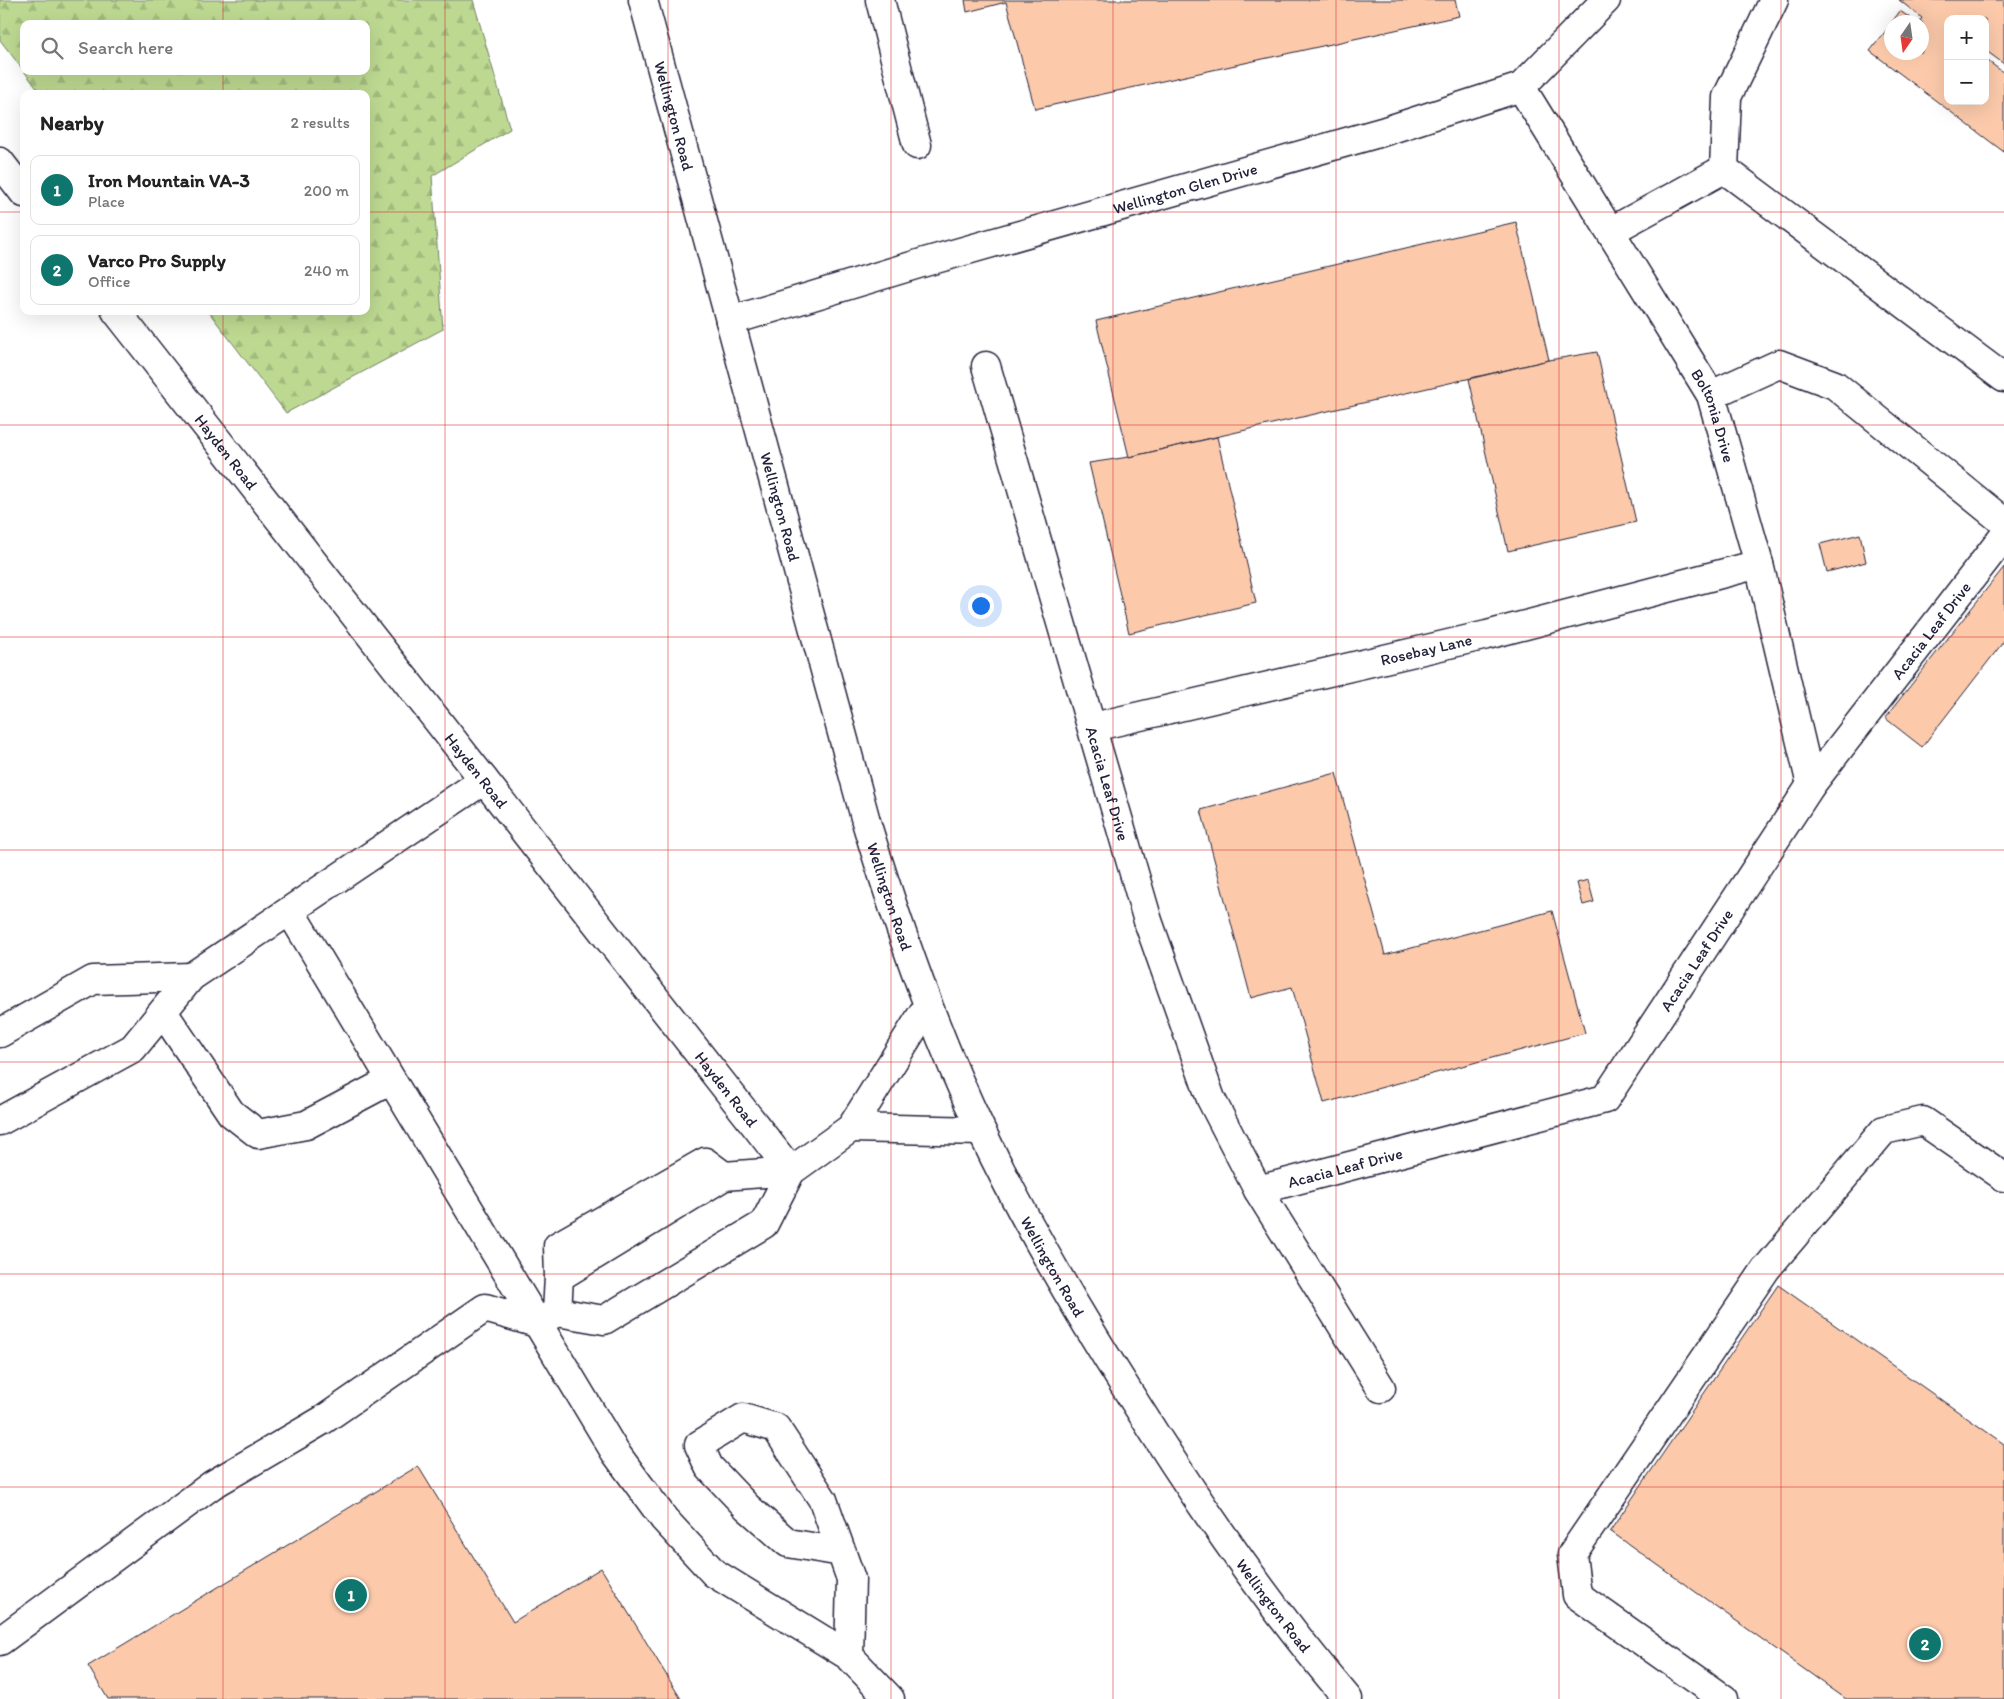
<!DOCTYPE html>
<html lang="en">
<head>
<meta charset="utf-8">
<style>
	body { margin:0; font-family:Itim,sans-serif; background:#f2f2f2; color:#222 }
	.controls { position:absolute; right:15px; top:15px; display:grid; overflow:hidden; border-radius:10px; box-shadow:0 5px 20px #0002 }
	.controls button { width:45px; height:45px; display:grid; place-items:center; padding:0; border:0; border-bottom:1px solid #e0e0e0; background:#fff; color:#222; font:25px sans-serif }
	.compass { position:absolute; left:1884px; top:15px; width:45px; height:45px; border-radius:50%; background:#fff; box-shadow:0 5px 20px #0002; rotate:193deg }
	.you { position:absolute; left:980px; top:605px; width:18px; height:18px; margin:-12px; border:4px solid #fff; border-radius:50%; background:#1a73e8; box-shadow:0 0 0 8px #1a73e833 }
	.badge { display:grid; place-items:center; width:32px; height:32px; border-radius:50%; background:#0f766e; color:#fff; font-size:16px; font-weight:700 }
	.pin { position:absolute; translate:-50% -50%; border:2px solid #fff; box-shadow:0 1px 5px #0006 }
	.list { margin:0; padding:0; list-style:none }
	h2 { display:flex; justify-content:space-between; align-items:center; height:65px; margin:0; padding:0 20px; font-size:21px }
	h2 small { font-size:16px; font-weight:400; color:#767676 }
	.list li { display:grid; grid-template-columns:32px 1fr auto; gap:15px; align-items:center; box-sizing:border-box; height:70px; margin:0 10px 10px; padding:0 10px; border:1px solid #e0e0e0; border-radius:10px }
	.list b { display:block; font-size:19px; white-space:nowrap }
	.list p { margin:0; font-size:16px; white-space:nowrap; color:#767676 }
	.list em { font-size:16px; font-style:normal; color:#767676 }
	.icon { flex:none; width:28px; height:28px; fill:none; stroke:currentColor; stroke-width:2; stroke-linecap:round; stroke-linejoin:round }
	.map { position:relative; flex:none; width:2004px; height:1699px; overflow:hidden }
	.search { position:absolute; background:#fff; box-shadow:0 5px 20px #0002; left:20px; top:20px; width:350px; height:55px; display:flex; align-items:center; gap:12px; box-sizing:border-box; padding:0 18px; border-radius:10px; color:#767676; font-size:19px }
	.panel { position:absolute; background:#fff; box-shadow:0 5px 20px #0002; left:20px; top:90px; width:350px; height:225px; border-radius:10px }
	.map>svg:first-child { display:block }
</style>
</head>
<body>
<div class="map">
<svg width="2004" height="1699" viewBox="0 0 2004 1699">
	<defs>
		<pattern id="forest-firs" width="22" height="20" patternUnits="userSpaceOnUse" patternTransform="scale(1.25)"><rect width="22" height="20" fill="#bdd991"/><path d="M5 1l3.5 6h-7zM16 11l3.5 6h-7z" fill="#a2ba7e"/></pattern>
	</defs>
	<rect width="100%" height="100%" fill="#fff"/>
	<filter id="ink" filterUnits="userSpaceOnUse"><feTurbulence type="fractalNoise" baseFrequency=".02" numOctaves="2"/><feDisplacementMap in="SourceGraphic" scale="10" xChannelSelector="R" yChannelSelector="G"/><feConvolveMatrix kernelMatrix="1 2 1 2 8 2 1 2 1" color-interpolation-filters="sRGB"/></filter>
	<g filter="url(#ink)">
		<path fill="url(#forest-firs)" stroke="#707e66" d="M0,0H473L510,129L432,176L443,329L286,413L208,311H366V94H41L24,71H366V24H24V71L0,40Z"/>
		<g fill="#fccaab" stroke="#22223b">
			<path d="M965,0H1455L1459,16L1035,109L1006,2L967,12Z"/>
			<path d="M1899,0H2004V64L1985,50V19H1948V101H1985V59L2004,73V152L1870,51L1892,23V52H1922V22H1919L1922,18Z"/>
			<path d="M1900,11L1916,22H1892Z"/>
			<path d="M1516,222L1549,360L1129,457L1096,321Z"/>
			<path d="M1597,352L1636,522L1508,551L1469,379L1549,360Z"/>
			<path d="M1217,437L1256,603L1129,633L1089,463L1129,457Z"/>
			<path d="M1860,534L1866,562L1827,572L1820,544Z"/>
			<path d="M2004,567V641L1922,747L1885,718Z"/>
			<path d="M1336,773L1385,955L1552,911L1585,1033L1324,1103L1292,987L1251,998L1201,810Z"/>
			<path d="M1588,880L1594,902L1583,905L1577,883Z"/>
			<path d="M1778,1285L2004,1444V1699H1846L1610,1531Z"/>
			<path d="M418,1466L513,1622L601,1568L681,1699H108L88,1666Z"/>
		</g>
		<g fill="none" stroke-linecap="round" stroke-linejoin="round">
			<defs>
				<g id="minor">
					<path d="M880,0L917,145"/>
					<path id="s1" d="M1521,87L1711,395L1759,564L1811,785"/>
					<path d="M0,162L24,193"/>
					<path d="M1724,169L2004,378"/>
					<path d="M1611,231L1724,169L1727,97L1774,0"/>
					<path id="s2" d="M116,311L791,1171L851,1128"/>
					<path id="s3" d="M730,321L925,262L1382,132L1521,87L1606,0"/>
					<path id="s4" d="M986,366L1148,921L1211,1099L1258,1190L1381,1388"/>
					<path d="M1711,395L1779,364L1835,385L2004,522"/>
					<path id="s5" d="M1093,727L1487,635L1759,564"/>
					<path d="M290,911L615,1452L664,1519L714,1573L849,1656L890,1699"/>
					<path d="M928,1005L851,1128L981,1131"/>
					<path d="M163,1012L231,1113L258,1134L306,1125L391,1080"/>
					<path d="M0,1033L93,980L191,977"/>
					<path d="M0,1121L133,1048L191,977L484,780"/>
					<path d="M791,1171L764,1224L604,1320L557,1312L559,1277L724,1176Z"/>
					<path id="s6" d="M1258,1190L1605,1099L1811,785L2004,536"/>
					<path d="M559,1277L558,1246L705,1162L724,1176"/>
					<path d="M842,1552L788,1543L747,1507L709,1467L699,1445L743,1418L776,1428L823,1500L851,1579L849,1656"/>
					<path d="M0,1641L212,1485L323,1420L485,1308L537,1323L557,1312"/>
					<path d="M1724,1699L1577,1595L1572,1554L1766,1269L1884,1130L1923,1121L2004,1177"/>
				</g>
				<g id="major">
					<path id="s7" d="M643,0L867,825C899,930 935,1033 982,1132C1025,1223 1077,1311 1131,1396C1197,1502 1267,1604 1348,1699"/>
				</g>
			</defs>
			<use href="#minor" stroke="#22223b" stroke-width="31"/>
			<use href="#major" stroke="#22223b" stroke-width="31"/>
			<use href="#minor" stroke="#fff" stroke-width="28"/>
			<use href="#major" stroke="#fff" stroke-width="28"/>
		</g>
	</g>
	<path fill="none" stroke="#d62828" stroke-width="1" stroke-opacity="0.55" d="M223,0V24M445,0V1699M668,0V1699M891,0V1699M1113,0V1699M1336,0V1699M1559,0V1699M1781,0V1699M223,71V94M0,212H24M366,212H2004M223,311V1699M0,425H2004M0,637H2004M0,850H2004M0,1062H2004M0,1274H2004M0,1487H2004"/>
	<g text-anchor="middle" stroke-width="4" stroke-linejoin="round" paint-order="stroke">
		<g font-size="16" fill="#22223b" stroke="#fff">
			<text dy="6" stroke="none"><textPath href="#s7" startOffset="120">Wellington Road</textPath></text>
			<text dy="6" stroke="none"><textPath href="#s3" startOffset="474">Wellington Glen Drive</textPath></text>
			<text dy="6" stroke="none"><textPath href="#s1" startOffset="382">Boltonia Drive</textPath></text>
			<text dy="6" stroke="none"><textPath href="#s2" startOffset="179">Hayden Road</textPath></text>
			<text dy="6" stroke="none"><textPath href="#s7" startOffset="525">Wellington Road</textPath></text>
			<text dy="6" stroke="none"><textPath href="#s6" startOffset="930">Acacia Leaf Drive</textPath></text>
			<text dy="6" stroke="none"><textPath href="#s5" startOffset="342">Rosebay Lane</textPath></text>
			<text dy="6" stroke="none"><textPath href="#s2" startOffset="584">Hayden Road</textPath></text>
			<text dy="6" stroke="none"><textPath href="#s4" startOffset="435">Acacia Leaf Drive</textPath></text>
			<text dy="6" stroke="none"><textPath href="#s7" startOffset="930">Wellington Road</textPath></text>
			<text dy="6" stroke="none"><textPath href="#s6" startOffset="525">Acacia Leaf Drive</textPath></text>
			<text dy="6" stroke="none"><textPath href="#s2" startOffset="989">Hayden Road</textPath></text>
			<text dy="6" stroke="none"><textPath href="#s6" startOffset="90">Acacia Leaf Drive</textPath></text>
			<text dy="6" stroke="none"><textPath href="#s7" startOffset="1335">Wellington Road</textPath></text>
			<text dy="6" stroke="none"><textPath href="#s7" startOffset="1740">Wellington Road</textPath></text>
		</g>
	</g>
</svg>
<div class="controls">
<button>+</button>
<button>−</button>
</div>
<svg class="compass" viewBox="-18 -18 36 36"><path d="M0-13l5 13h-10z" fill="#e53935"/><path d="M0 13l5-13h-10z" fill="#767676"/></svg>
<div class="you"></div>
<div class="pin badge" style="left:351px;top:1595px">1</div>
<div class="pin badge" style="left:1925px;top:1644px">2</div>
<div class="search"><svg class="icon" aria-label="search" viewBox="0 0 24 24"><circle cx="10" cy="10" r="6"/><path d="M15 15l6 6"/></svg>Search here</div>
<section class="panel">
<h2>Nearby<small>2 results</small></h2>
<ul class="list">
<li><span class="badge">1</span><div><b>Iron Mountain VA-3</b><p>Place</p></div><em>200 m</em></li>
<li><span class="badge">2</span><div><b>Varco Pro Supply</b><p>Office</p></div><em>240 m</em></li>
</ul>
</section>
</div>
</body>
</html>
